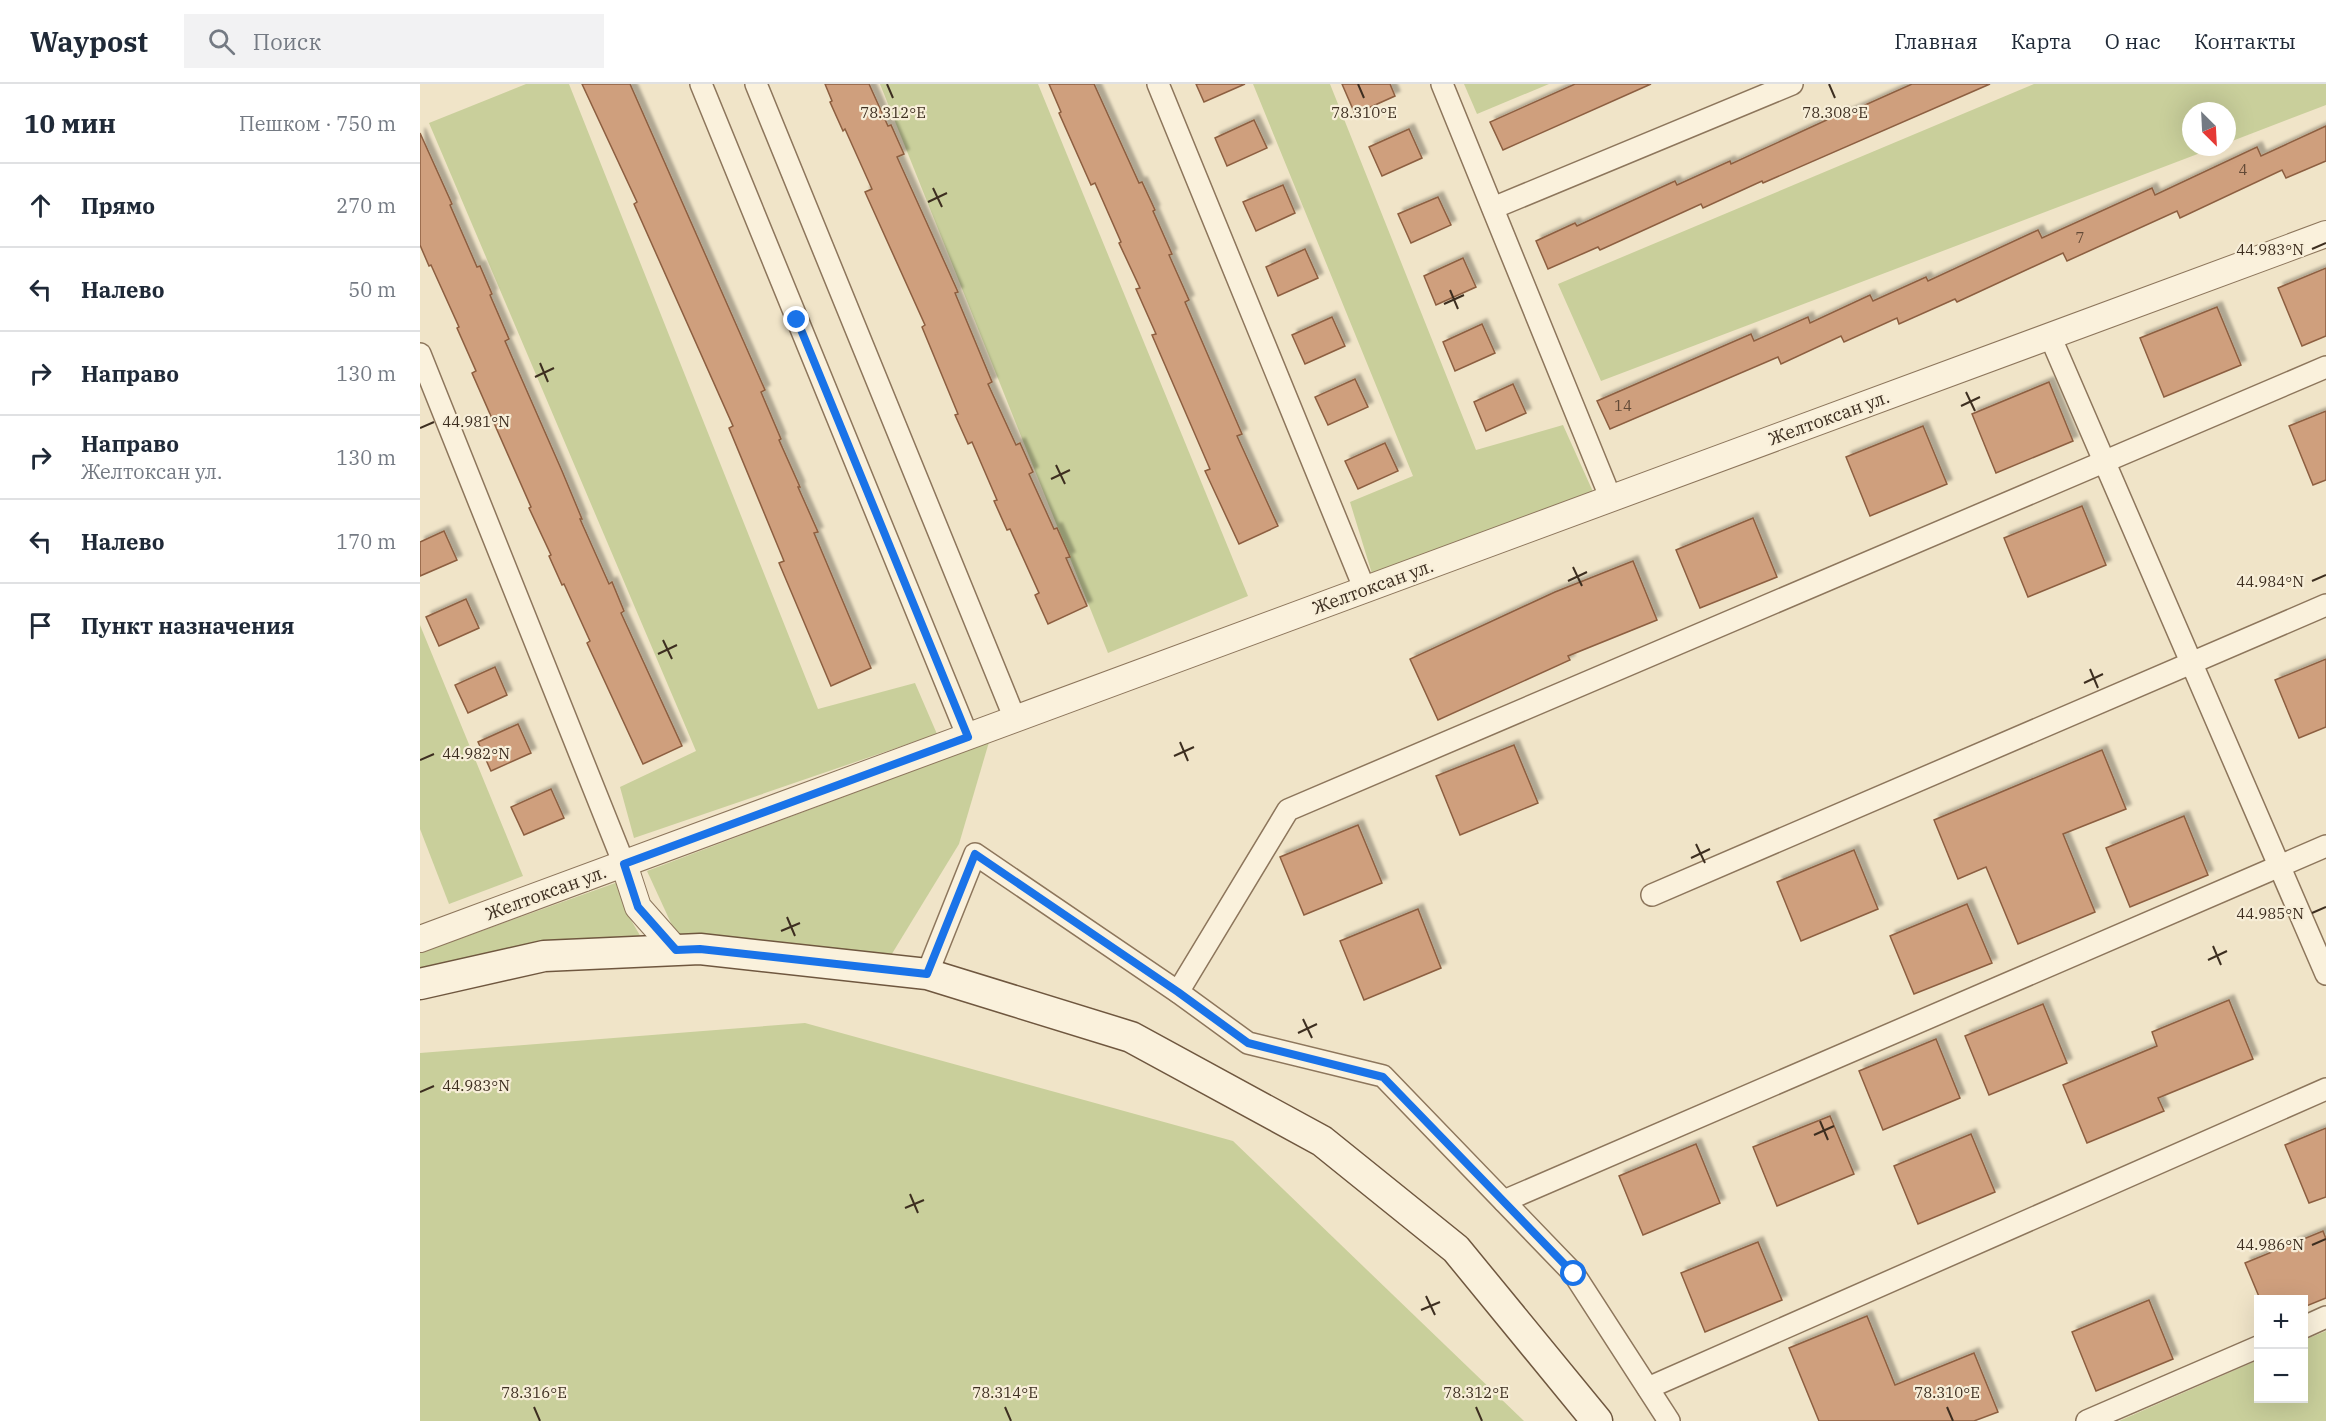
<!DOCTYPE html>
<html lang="ru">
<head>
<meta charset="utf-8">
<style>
	body { margin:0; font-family:"IBM Plex Serif",serif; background:#f2f2f3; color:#1f2937 }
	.controls { position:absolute; right:18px; bottom:18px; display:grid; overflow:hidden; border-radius:0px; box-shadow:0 6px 24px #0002 }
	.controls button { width:54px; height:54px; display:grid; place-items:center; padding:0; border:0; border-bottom:2px solid #e0e1e3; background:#fff; color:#1f2937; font:30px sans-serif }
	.compass { position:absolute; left:1762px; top:18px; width:54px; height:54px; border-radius:50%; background:#fff; box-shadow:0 6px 24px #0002; rotate:156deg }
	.stop { position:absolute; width:18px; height:18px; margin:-14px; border:4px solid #1a73e8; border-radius:50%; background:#fff }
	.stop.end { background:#1a73e8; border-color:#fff; box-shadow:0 2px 6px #0008 }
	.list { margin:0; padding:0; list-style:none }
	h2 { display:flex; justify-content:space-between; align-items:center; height:78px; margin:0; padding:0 24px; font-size:26px }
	h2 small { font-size:20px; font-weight:400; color:#747a83 }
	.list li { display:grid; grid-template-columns:39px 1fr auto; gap:18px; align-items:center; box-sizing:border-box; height:84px; padding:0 24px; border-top:2px solid #e0e1e3 }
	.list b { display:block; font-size:22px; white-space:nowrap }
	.list p { margin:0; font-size:20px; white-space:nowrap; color:#747a83 }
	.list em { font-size:20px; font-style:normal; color:#747a83 }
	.icon { flex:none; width:33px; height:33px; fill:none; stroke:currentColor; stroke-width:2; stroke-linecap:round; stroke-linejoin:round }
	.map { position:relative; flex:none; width:1906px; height:1337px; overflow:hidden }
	header { display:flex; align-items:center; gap:36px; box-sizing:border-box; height:84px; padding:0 30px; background:#fff; border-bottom:2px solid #e0e1e3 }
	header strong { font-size:28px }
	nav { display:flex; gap:33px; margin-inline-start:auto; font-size:21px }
	.search { width:420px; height:54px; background:#f2f2f3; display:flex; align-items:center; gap:15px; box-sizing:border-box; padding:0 21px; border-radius:0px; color:#747a83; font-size:22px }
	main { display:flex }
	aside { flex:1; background:#fff }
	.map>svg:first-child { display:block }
</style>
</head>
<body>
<header>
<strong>Waypost</strong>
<div class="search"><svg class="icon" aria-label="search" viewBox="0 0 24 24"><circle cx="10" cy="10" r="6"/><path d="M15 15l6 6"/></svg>Поиск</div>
<nav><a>Главная</a><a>Карта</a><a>О нас</a><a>Контакты</a></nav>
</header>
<main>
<aside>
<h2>10 мин<small>Пешком · 750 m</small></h2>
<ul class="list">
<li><svg class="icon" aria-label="ahead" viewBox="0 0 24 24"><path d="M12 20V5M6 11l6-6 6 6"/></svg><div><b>Прямо</b></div><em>270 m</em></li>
<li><svg class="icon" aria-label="left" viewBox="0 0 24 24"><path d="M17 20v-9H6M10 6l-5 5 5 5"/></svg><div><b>Налево</b></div><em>50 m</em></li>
<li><svg class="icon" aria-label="right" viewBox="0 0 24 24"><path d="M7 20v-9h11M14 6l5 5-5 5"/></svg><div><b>Направо</b></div><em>130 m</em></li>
<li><svg class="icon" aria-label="right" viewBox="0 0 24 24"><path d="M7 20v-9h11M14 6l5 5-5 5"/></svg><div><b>Направо</b><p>Желтоксан ул.</p></div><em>130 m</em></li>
<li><svg class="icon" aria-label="left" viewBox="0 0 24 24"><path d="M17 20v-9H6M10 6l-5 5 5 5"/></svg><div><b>Налево</b></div><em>170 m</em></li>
<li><svg class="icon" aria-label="arrive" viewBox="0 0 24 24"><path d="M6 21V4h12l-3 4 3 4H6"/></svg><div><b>Пункт назначения</b></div></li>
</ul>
</aside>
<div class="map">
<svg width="1906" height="1337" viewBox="0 0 1906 1337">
	<defs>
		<filter id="shadow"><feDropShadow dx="5" dy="-5" stdDeviation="1.5" flood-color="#0004"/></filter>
	</defs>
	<rect width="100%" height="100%" fill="#f0e4c8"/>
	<g fill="#c9cf9b">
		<path d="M106,0H149L398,625L495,599L517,650L214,754L200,703L276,667L9,39Z"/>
		<path d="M460,0H618L828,512L688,569Z"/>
		<path d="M833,0H910L1056,366L1143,341L1174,410L953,493L930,418L993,392Z"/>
		<path d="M1044,0H1129L1057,30Z"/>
		<path d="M1614,0H1906V21L1807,59V27H1771V63H1796L1181,297L1138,200Z"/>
		<path d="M0,541L103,792L29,820L0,745Z"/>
		<path d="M569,658L539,760L470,873L256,850L227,787Z"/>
		<path d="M198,798L207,829L222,855L0,890V869Z"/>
		<path d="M385,939L813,1057L1104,1337H0V969Z"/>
		<path d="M1906,1247V1337H1699L1838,1276V1314H1884V1256Z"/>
	</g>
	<g fill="#cf9f7d" stroke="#8d5f41" stroke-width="1.5" filter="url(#shadow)">
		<path d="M162,0H210L345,306L341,308L361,355L359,356L380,403H378L398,448L394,449L451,584L411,602L359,479L364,477L309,344L313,342L214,120L217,118Z"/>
		<path d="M405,0H449L468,42L471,41L484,70L477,73L538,208L535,209L572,298L568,300L596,361L600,359L613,388L609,390L634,445L637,444L650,473L646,474L667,522L628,540L615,511L619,509L590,445L587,446L574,417L577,416L552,358L548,360L535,331L538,330L502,243L505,241L445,108L452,105L425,45L423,47L410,18L412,17Z"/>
		<path d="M629,0H674L719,99L722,98L735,126L733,127L752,170L749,171L769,216L765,218L822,350L817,352L858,442L819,460L785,387L790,385L732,251L736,250L716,205L720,204L699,159L701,158L675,99L671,101L639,29L641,28Z"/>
		<path d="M776,0H825L784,18Z"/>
		<path d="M922,0H970L975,12L935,30Z"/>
		<path d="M1155,0H1231L1083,66L1070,38Z"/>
		<path d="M1492,0H1570L1343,99L1342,97L1283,124L1281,120L1180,166L1178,163L1128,185L1116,157L1155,139L1157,142L1255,97L1257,101L1310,77L1311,80L1424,28L1425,30Z"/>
		<path d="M834,36L847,64L807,82L795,54Z"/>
		<path d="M1906,42V77L1866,94L1862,86L1760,134L1757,127L1647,177L1643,169L1537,218L1535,215L1479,240L1477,234L1424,258L1421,252L1361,280L1358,273L1190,345L1177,317L1331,250L1334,257L1388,233L1390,239L1450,211L1453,217L1506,193L1508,197L1618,146L1622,154L1732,104L1735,111L1837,63L1841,72Z"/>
		<path d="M989,45L1002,74L962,92L949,63Z"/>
		<path d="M0,49L32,120L30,121L57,183L60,182L72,210L70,211L89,255L85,257L142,387L162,435H160L189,500L192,498L204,527L201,529L262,662L223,680L167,559L170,557L144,500L142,501L129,472L131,471L109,424L111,423L52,289L56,287L37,244L39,243L11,181L9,182L0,161Z"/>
		<path d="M863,101L875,129L836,147L823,118Z"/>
		<path d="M1018,113L1031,141L991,159L978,130Z"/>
		<path d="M885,165L898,194L858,212L846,183Z"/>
		<path d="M1043,174L1056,203L1016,221L1004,192Z"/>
		<path d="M1906,184V252L1882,262L1858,204Z"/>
		<path d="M1797,223L1821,281L1744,313L1720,254Z"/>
		<path d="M912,233L925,262L885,280L872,251Z"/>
		<path d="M1062,240L1075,269L1035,287L1023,258Z"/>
		<path d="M935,295L948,323L908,341L895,313Z"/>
		<path d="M1629,298L1653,357L1576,389L1552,330Z"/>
		<path d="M1093,300L1106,329L1066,347L1054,318Z"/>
		<path d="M1906,327V396L1893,401L1869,342Z"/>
		<path d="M1503,342L1527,400L1450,432L1426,373Z"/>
		<path d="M965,359L978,387L938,405L925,377Z"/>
		<path d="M1662,422L1686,481L1608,513L1584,454Z"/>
		<path d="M1333,434L1357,493L1280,524L1256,466Z"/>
		<path d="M24,447L37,476L0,492V458Z"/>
		<path d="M1213,477L1237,536L1148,572L1150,576L1018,636L990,575L1135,508Z"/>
		<path d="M46,515L59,544L19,562L6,533Z"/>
		<path d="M1906,575V643L1879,654L1855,596Z"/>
		<path d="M75,583L87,611L48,629L35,601Z"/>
		<path d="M98,640L111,669L71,687L58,658Z"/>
		<path d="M1094,661L1118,719L1040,751L1016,692Z"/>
		<path d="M1682,666L1706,725L1643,750L1675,828L1598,860L1566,783L1538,795L1514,736Z"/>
		<path d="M131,705L144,734L104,751L91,723Z"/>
		<path d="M1764,732L1788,791L1710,823L1686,764Z"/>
		<path d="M938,741L962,799L884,831L860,773Z"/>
		<path d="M1434,766L1458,825L1381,857L1357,798Z"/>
		<path d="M1547,820L1572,879L1494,910L1470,852Z"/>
		<path d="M998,825L1021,884L944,916L920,857Z"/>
		<path d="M1809,916L1833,975L1738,1014L1744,1027L1667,1059L1643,1001L1737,962L1732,948Z"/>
		<path d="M1623,920L1647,979L1569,1011L1545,952Z"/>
		<path d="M1516,955L1540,1014L1463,1046L1439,987Z"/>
		<path d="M1410,1032L1434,1090L1357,1122L1333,1063Z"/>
		<path d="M1906,1044V1113L1889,1119L1865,1061Z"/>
		<path d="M1551,1050L1575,1108L1498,1140L1474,1082Z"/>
		<path d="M1276,1060L1300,1119L1223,1151L1199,1092Z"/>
		<path d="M1903,1147L1906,1155V1214L1884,1223V1215H1840L1825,1179Z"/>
		<path d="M1338,1158L1362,1216L1285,1248L1261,1189Z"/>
		<path d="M1729,1216L1753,1275L1676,1307L1652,1248Z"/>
		<path d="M1447,1232L1475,1301L1554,1269L1578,1328L1554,1337H1399L1369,1264Z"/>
	</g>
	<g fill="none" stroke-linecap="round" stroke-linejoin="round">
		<defs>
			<g id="minor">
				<path d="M281,0L548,653"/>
				<path d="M336,0L595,635"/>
				<path d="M738,0L945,506"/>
				<path d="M1022,0L1191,415"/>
				<path d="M1073,124L1372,0"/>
				<path d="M1630,252L1906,890"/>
				<path d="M0,270L204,780"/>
				<path d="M1232,811L1906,521"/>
				<path d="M507,890L555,770L758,908L828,959L963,992L1154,1190L1249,1337"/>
				<path d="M758,908L868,726L1906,283"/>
				<path d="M1084,1117L1906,762"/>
				<path d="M1884,1243L1906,1233"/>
				<path d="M1228,1304L1906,1005"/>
				<path d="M1667,1337L1838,1263"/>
			</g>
			<g id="tertiary">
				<path d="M204,780L218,823L256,866"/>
				<path d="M0,855L1906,150"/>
			</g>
			<path id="secondary" d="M0,900L124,872L280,865L507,890L711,953L902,1057L1036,1165L1177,1337"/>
		</defs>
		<use href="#minor" stroke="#8d765c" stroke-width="24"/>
		<use href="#tertiary" stroke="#8d765c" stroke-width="28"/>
		<use href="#secondary" stroke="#6f573f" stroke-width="33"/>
		<use href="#minor" stroke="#faf1dc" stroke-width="21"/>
		<use href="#tertiary" stroke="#faf1dc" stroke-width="26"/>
		<use href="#secondary" stroke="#faf1dc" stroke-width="30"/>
	</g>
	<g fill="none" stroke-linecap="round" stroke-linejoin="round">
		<path stroke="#1a73e8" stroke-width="8" d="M377,236L548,653L204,780L218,823L256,866L280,865L507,890L555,770L758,908L828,959L963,993L1154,1190"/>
	</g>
	<path fill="none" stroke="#3d2e20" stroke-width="2" d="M467,0L473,14M938,0L944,14M1409,0L1415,14M513,104L522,123M508,118L527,109M1892,165L1906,159M1030,206L1038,225M1024,220L1044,211M120,279L128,298M115,293L134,284M1546,308L1555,327M1541,322L1560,313M0,344L14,338M636,381L645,400M631,395L650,386M1153,483L1162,502M1148,497L1167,488M1892,497L1906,491M243,556L252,575M238,570L257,561M1670,585L1678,604M1664,599L1683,590M760,658L768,677M754,672L774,663M0,676L14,670M1276,760L1285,779M1271,774L1290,765M1892,829L1906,823M367,833L375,852M361,847L380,839M1793,862L1801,881M1788,876L1807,867M883,935L892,954M878,949L897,940M0,1008L14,1002M1400,1037L1408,1056M1394,1051L1414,1042M490,1110L498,1129M485,1124L504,1116M1892,1161L1906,1155M1006,1212L1015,1231M1001,1226L1020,1218M114,1323L120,1337M585,1323L591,1337M1056,1323L1062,1337M1527,1323L1533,1337"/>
	<g text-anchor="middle" stroke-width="4.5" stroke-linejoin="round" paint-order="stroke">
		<g font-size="15" fill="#624a37">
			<text x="1823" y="91">4</text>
			<text x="1660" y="159">7</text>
			<text x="1203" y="327">14</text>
		</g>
		<g font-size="18" fill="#3d2e20" stroke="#f7eed8">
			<text transform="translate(1409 334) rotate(-20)" y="6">Желтоксан ул.</text>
			<text transform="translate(953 503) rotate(-20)" y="6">Желтоксан ул.</text>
			<text transform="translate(126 809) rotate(-20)" y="6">Желтоксан ул.</text>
		</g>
	</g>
	<g font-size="15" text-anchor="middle" fill="#3d2e20" stroke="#f7eed8" stroke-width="4.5" stroke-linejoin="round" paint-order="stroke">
		<text x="473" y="34">78.312°E</text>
		<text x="944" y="34">78.310°E</text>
		<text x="1415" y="34">78.308°E</text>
		<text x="1850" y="171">44.983°N</text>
		<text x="56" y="343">44.981°N</text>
		<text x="1850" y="503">44.984°N</text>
		<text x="56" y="675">44.982°N</text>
		<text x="1850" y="835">44.985°N</text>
		<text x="56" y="1007">44.983°N</text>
		<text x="1850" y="1166">44.986°N</text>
		<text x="114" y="1314">78.316°E</text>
		<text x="585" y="1314">78.314°E</text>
		<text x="1056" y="1314">78.312°E</text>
		<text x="1527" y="1314">78.310°E</text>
	</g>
</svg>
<div class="controls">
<button>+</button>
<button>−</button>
</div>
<svg class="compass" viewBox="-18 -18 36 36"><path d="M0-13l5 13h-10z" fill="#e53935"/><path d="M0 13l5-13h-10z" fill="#747a83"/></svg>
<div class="stop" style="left:1154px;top:1190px"></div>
<div class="stop end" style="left:377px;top:236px"></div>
</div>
</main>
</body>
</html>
